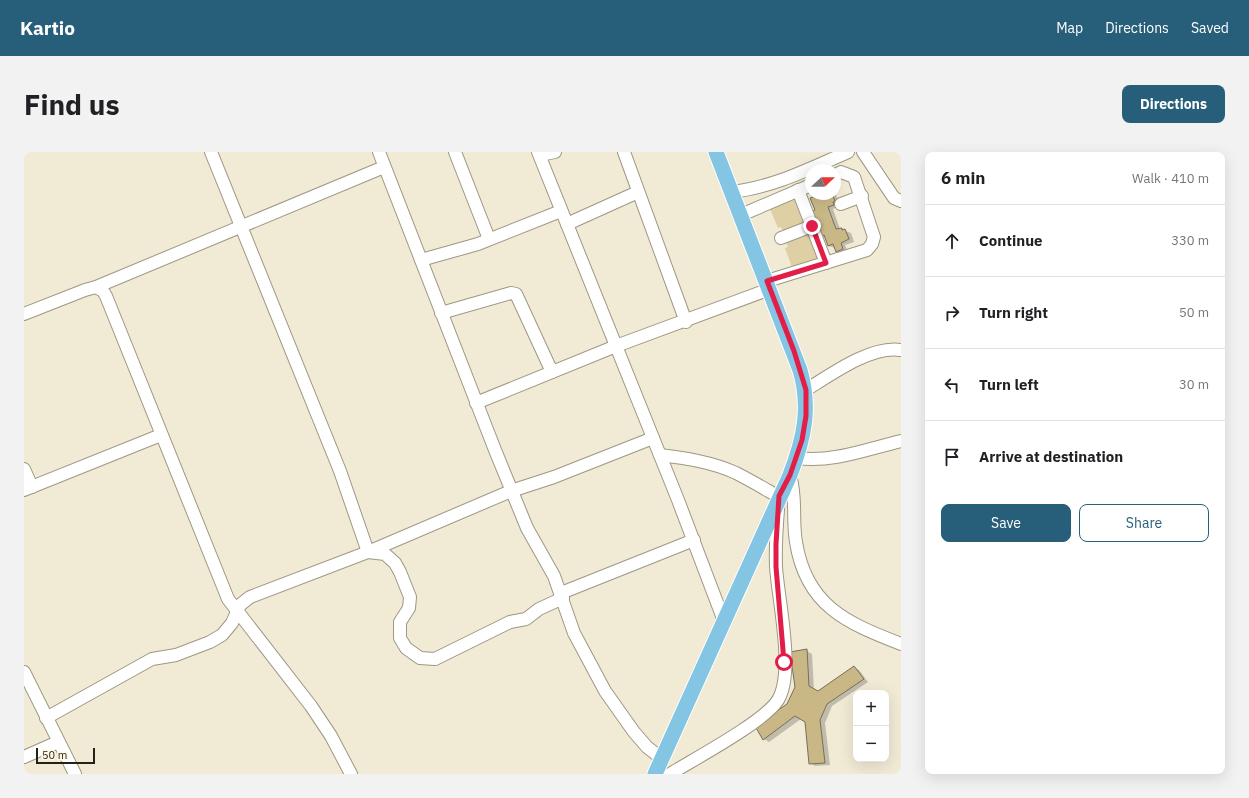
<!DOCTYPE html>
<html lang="en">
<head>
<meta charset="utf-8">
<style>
	body { margin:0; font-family:"IBM Plex Sans",sans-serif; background:#f2f2f2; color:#202124 }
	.controls { position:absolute; right:12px; bottom:12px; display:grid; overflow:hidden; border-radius:8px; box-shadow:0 4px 16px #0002 }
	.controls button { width:36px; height:36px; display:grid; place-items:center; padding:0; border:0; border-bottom:1px solid #e0e0e0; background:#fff; color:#202124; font:20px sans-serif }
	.compass { position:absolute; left:781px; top:12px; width:36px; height:36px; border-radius:50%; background:#fff; box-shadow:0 4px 16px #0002; rotate:68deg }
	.scale { position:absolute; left:12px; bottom:10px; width:59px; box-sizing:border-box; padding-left:4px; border:2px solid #24211a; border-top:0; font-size:11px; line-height:14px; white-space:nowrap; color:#24211a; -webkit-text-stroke:3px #fff8e3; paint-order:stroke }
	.stop { position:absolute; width:12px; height:12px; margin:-9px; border:3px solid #e11d48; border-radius:50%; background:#fff }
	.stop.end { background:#e11d48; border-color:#fff; box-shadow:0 1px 4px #0008 }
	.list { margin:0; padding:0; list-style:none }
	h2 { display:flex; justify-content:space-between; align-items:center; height:52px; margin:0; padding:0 16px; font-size:17px }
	h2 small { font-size:13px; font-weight:400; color:#757577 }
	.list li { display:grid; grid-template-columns:26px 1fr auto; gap:12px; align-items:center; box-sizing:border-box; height:72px; padding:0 16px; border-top:1px solid #e0e0e0 }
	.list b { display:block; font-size:15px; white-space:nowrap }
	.list em { font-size:13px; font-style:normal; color:#757577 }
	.actions { display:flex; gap:8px; padding:12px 16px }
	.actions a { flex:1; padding:9px 0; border:1px solid #275e79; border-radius:8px; text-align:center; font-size:14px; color:#275e79 }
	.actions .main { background:#275e79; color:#fff }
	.icon { flex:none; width:22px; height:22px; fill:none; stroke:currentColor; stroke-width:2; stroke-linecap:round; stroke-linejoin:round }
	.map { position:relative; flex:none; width:877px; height:622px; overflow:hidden; border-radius:8px }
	header { display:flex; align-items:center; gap:24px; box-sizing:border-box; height:56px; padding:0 20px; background:#275e79; color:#fff }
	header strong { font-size:19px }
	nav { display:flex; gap:22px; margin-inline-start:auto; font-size:14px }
	.intro { display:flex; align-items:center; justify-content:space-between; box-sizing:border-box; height:96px; padding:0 24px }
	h1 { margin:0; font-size:28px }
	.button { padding:10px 18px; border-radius:8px; background:#275e79; color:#fff; font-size:14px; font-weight:700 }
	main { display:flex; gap:24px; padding:0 24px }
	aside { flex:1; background:#fff; border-radius:8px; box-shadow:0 4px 16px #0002 }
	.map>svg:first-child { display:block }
</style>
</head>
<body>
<header>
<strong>Kartio</strong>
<nav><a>Map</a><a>Directions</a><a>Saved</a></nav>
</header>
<div class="intro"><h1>Find us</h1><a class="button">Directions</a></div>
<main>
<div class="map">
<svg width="877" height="622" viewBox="0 0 877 622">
	<rect width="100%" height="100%" fill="#f1ead5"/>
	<g fill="#ded0a4">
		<path d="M775,46L784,70L759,80L757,75L754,76L746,57Z"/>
		<path d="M787,80L797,107L769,118L761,96L764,95L762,89Z"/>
	</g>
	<g fill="#0003">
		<path d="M792,42L812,43L816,52L814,55L809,57L816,77L827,81L830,90L821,93L824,100L818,102L813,99L812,96L804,94L801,86L792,81Z"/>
		<path d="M783,499L788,502L790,538L794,540L830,515L835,518L844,530L808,554L801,571L806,613L791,614L786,611L782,569L777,567L745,590L740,587L764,552L772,535Z"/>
	</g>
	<g fill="#c9b886" stroke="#756f5c">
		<path d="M791,42H808L811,49L809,50L810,53L804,55L812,77L818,76V78L821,77L825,87L817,91L819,97L812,100L809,92L804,94L800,83L796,85L787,60L791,58L786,46L792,44Z"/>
		<path d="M783,497L785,534L794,539L830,514L840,527L803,552L796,568L801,611L785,612L781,570L771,564L739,588L731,574L763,552L771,535L766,500Z"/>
	</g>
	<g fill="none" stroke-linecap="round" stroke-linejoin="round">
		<defs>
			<g id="minor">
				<path d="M187,0L316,319L344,400L361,402L371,411L376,420L386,445L385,456L376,470V486L382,496L396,506L411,507L486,470L502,467L515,457L539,446"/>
				<path d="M355,0L471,298L503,376L530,424L550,481L581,539L610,580L623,595L637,606"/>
				<path d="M431,0L465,87"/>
				<path d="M514,0L654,348L700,469"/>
				<path d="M600,0L662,170"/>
				<path d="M839,0L870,46L877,49"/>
				<path d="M516,3L531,0"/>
				<path d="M774,38L802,111"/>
				<path d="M707,40C748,36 787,16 824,0"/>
				<path d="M817,52L838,44"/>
				<path d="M717,63L787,33"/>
				<path d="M543,72L614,40"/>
				<path d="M757,86L788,74"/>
				<path d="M397,108L454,92L537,59"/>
				<path d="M743,129L843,98L848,92L850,85L830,25L817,20L811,23"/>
				<path d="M72,135L79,139L82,144L204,447L287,554L307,584L327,622"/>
				<path d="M417,161L487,141L492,142L528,220"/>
				<path d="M0,162L61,138L72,135L360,15"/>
				<path d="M782,238C806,223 847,193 877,198"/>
				<path d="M452,251L592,194L746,137"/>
				<path d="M636,303C661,306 688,310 712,321C726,328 741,337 755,345C753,368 751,391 752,415C754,447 771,520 754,548C740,570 672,606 646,622"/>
				<path d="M773,306C808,311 843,297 877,289"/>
				<path d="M0,317L8,335"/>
				<path d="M766,323C773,346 768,367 772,390C782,454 823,471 877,492"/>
				<path d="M0,338L137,283"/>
				<path d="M537,441L670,388"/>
				<path d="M0,520L51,622"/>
				<path d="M22,566L128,507L152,503L186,490L198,483L208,471L216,453L226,445L344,400L487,339L530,325L629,286"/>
				<path d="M0,605L34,590"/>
			</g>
			<path id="major" d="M631,622L766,323C780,287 787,256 776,218L692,0"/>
		</defs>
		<use href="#minor" stroke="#9d9784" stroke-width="14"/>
		<use href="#major" stroke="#fff" stroke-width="17"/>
		<use href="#minor" stroke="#fff" stroke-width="12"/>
		<use href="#major" stroke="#83c5e3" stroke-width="15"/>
	</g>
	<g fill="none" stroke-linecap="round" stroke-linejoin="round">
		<path stroke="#e11d48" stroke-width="5" d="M760,510L752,415V392L755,344L766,323L778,288L782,264V238L770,199L743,129L802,111L788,74"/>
	</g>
</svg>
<div class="controls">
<button>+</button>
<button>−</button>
</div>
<svg class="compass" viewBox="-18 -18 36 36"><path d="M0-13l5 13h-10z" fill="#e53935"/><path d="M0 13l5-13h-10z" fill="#757577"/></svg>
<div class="scale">50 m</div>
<div class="stop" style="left:760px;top:510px"></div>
<div class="stop end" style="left:788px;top:74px"></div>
</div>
<aside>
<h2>6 min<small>Walk · 410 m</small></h2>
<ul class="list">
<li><svg class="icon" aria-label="ahead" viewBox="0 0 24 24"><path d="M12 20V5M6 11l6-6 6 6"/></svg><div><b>Continue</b></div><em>330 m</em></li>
<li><svg class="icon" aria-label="right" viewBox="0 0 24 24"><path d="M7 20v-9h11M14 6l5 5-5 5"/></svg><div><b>Turn right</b></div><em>50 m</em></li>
<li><svg class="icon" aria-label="left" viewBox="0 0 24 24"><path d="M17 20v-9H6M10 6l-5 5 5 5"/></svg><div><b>Turn left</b></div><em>30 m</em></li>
<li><svg class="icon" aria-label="arrive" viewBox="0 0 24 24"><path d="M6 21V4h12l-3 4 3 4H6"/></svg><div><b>Arrive at destination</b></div></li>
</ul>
<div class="actions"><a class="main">Save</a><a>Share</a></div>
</aside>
</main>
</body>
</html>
